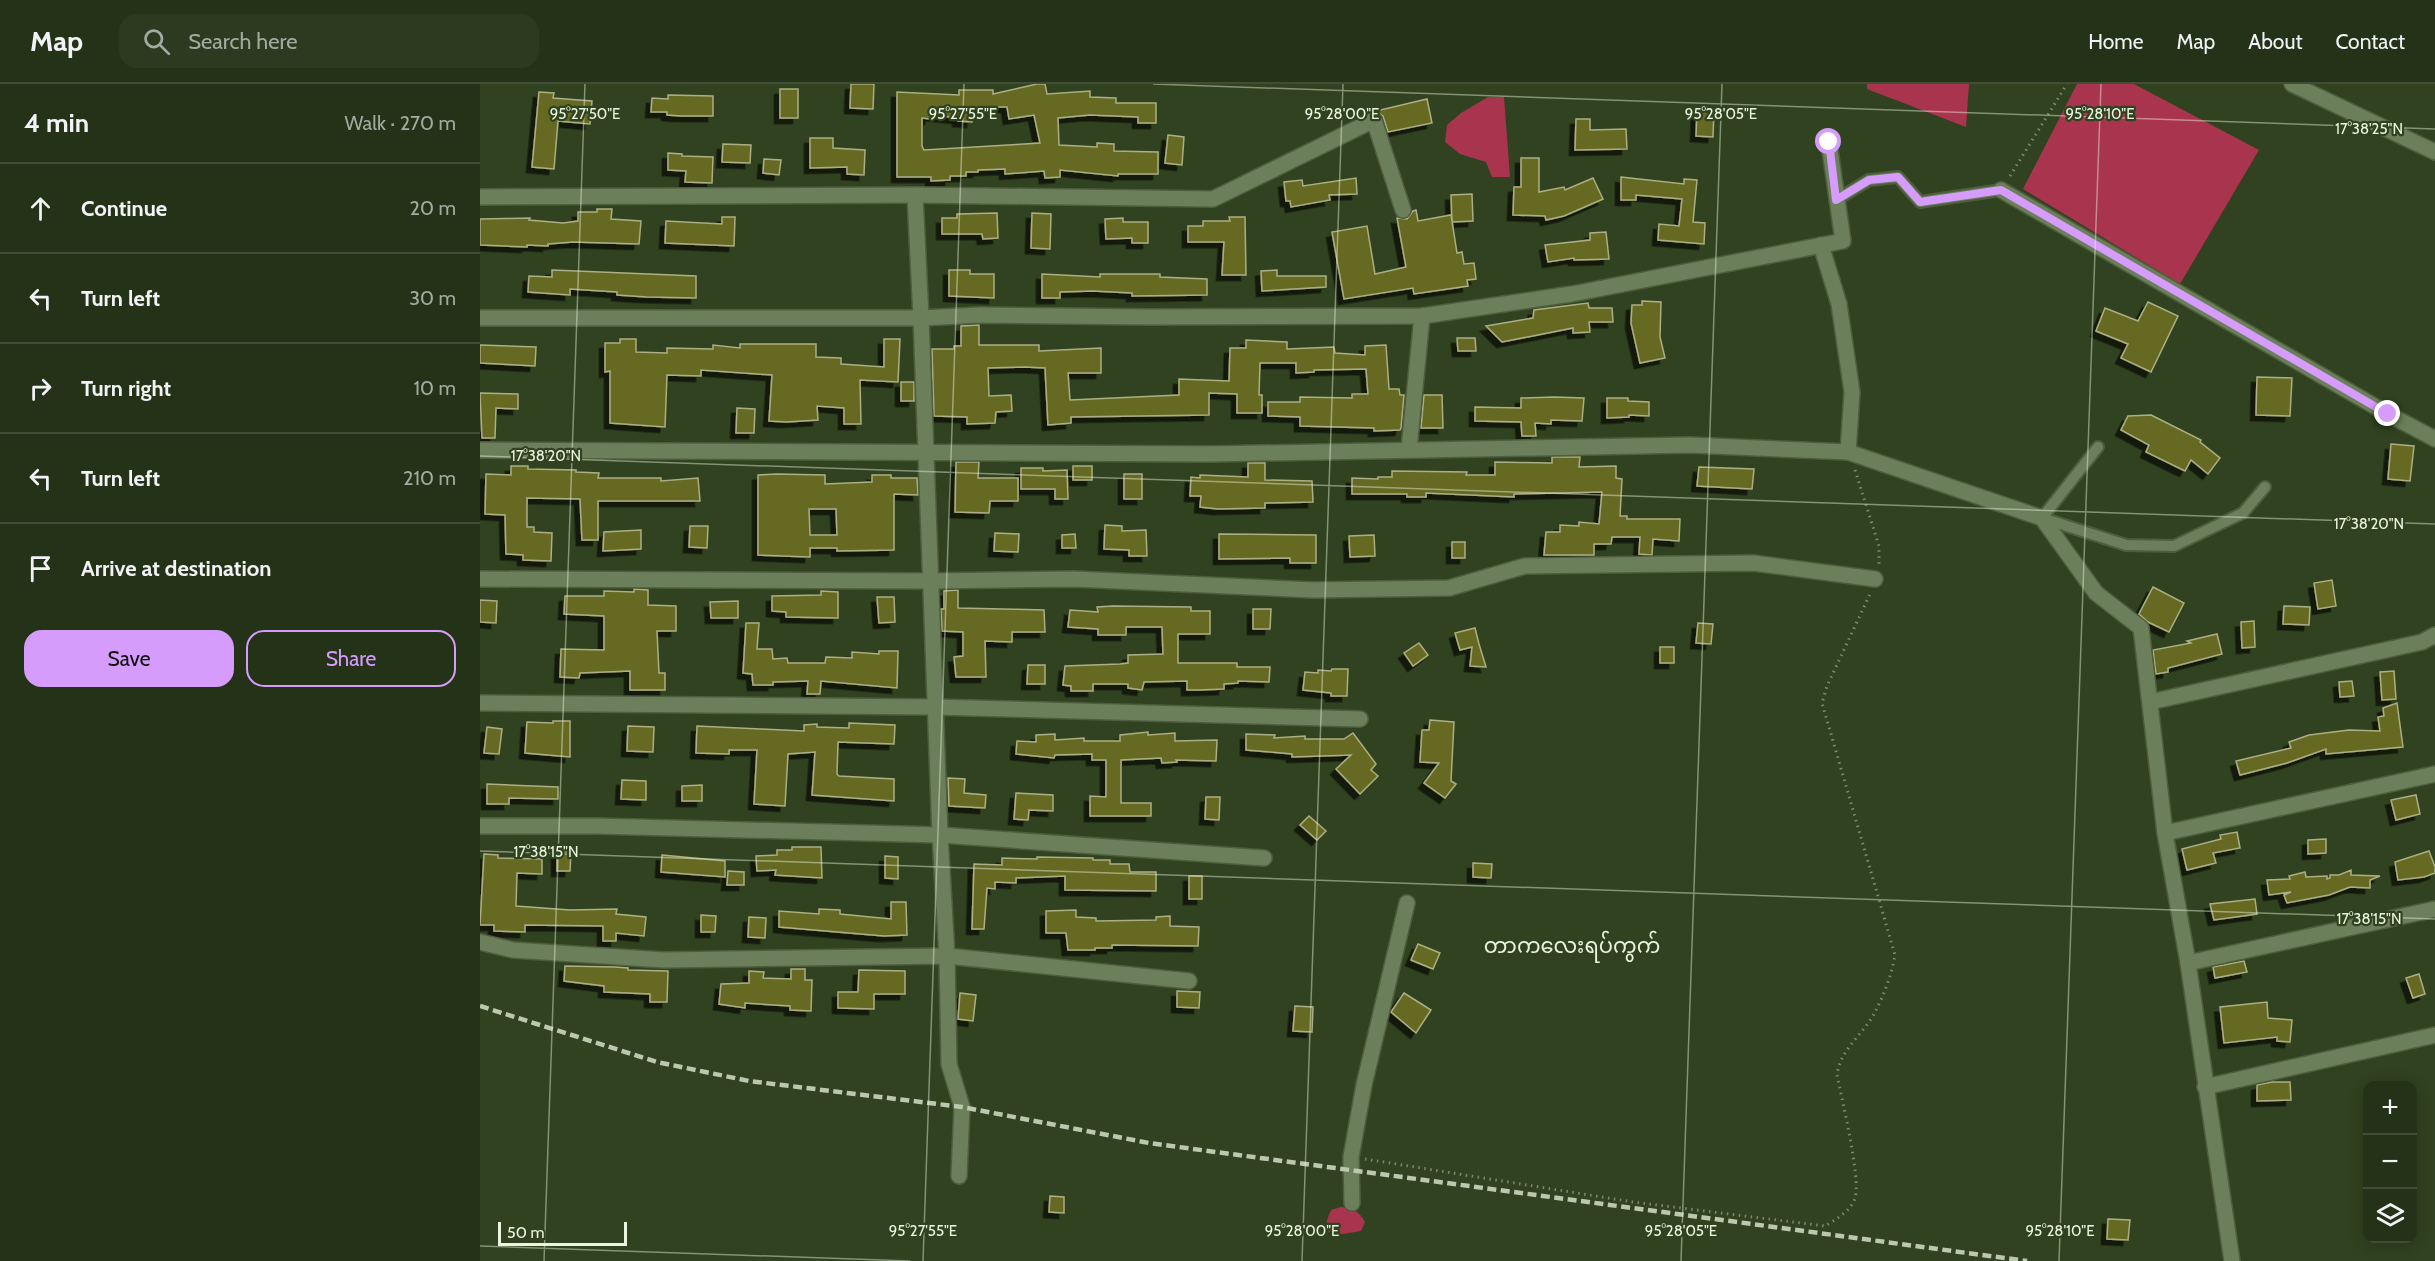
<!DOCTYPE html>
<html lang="en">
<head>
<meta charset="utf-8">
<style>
	body { margin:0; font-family:Cabin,"Noto Sans Myanmar",sans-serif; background:#2c3a20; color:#f1f3f6 }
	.controls { position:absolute; right:18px; bottom:18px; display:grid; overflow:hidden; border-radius:12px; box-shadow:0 3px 15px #0003 }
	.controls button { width:54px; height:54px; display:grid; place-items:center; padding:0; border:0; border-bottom:2px solid #414d36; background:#243217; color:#f1f3f6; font:30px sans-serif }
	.scale { position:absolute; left:18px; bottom:15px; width:129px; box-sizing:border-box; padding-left:6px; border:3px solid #eaf5e0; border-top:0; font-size:16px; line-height:21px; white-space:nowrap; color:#eaf5e0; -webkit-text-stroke:4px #30421f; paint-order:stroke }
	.stop { position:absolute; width:18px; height:18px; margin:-14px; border:4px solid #d59cfb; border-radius:50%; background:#fff }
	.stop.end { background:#d59cfb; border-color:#fff; box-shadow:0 2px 6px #0008 }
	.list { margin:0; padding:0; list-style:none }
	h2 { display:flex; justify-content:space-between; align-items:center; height:78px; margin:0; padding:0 24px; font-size:26px }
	h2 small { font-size:20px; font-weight:400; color:#a3aaa1 }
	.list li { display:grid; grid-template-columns:39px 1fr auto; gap:18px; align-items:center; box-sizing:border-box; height:90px; padding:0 24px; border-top:2px solid #414d36 }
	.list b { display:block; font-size:22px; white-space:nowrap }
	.list em { font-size:20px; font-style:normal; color:#a3aaa1 }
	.actions { display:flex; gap:12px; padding:18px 24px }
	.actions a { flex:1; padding:14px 0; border:2px solid #d59cfb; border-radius:18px; text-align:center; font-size:21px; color:#d59cfb }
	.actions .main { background:#d59cfb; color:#111 }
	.icon { flex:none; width:33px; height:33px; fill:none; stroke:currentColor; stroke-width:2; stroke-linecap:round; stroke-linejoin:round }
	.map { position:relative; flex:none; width:1955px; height:1177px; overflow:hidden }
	header { display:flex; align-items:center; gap:36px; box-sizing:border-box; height:84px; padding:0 30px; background:#243217; border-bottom:2px solid #414d36 }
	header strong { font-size:28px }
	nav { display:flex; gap:33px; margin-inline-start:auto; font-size:21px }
	.search { width:420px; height:54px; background:#2c3a20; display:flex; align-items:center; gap:15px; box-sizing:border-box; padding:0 21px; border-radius:18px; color:#a3aaa1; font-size:22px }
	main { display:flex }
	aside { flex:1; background:#243217 }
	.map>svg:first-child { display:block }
</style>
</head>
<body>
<header>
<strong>Map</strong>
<div class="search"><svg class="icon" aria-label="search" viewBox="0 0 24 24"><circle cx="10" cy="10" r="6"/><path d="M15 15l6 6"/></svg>Search here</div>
<nav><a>Home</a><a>Map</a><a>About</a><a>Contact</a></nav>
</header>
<main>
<aside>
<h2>4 min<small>Walk · 270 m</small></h2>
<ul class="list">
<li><svg class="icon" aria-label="ahead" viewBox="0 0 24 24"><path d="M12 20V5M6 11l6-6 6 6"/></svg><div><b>Continue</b></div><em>20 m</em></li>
<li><svg class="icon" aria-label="left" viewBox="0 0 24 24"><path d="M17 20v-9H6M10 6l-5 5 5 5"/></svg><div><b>Turn left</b></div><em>30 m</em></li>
<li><svg class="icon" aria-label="right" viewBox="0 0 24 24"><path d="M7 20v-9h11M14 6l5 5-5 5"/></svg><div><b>Turn right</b></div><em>10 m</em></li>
<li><svg class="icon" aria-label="left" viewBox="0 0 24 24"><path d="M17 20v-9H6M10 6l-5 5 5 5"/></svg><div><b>Turn left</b></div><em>210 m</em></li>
<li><svg class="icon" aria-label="arrive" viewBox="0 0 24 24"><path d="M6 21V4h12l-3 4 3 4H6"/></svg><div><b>Arrive at destination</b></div></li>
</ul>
<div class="actions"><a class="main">Save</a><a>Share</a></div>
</aside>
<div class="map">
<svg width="1955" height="1177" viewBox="0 0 1955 1177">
	<defs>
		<filter id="shadow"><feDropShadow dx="-5.5" dy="5.5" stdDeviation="0" flood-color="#0009"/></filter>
	</defs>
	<rect width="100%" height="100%" fill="#30421f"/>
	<g fill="#a8344e">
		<path d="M1387,0H1489L1486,43L1387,5Z"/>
		<path d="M1597,0H1654L1779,66L1700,200L1543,105Z"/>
		<path d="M1008,13H1024L1030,93H1012L1006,78L980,70L965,58L967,41L981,29Z"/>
		<path d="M861,1123C873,1124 879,1127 885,1138L881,1147L863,1150L849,1148C844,1141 848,1133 851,1126Z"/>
	</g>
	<g fill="#666923" stroke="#acaf83" stroke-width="1.5" fill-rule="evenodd" filter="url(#shadow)">
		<path d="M371,0H394L393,25L370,24Z"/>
		<path d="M557,0H565L567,10L610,7V13L636,14V19H676V39H658V33L610,31L578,34L579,61L617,63V59L634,60V67L678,68V90H638V92L580,86V93L565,94L564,87L525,90V85L498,86V88H486V92H470V96L451,97V93H417V8L479,11V6H513V10ZM493,23H527L529,35L554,31L560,59L444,66L442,62V34L450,35L451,31L478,34V37L492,38Z"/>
		<rect x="300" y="5" width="18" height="29"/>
		<path d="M59,8L74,9L73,14L112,17L110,40L78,37L74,85L52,83Z"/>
		<path d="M188,11L233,12V32H201L187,31V28H171L172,14L188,15Z"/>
		<path d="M947,15L952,39L908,48L903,32L896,27Z"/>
		<path d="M1217,27H1234L1233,53L1216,52Z"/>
		<path d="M1096,35H1110V46L1146,45L1147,65L1095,66Z"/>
		<path d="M688,51L704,53L702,81L685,79Z"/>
		<path d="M330,54H353V64L385,66L384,91L367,90V83L330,84Z"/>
		<path d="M243,60L271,61L270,79L242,78Z"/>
		<path d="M188,69L202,70V72L233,73L232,99L205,98L206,87L188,86Z"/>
		<path d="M1041,74H1059V108L1084,103L1085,106L1113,94L1123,115L1084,132L1066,136L1065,132L1033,131L1034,103H1041Z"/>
		<path d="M284,75L301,76L299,91L283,89Z"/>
		<path d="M1141,93L1204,100V95L1217,96L1213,138L1225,139L1224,160L1178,156L1179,140L1199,142L1202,115L1156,111V116H1141Z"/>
		<path d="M876,94L877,110L849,111L850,116L811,123L810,117H806L804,98L822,96L823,102Z"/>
		<path d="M992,110L993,137L972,138L971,111Z"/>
		<path d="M117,125H132L131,135L161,137L159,160L93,158L68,160V162L47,161V163L0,161V135L50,134L49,136L83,139L98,137V128H117Z"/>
		<path d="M936,126L938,137L971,131L977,169L982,168L984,180L994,179L996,195L987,196L988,202L934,210L933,204L864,215L852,148L887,142L895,190L926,183L917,134L927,135L933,127Z"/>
		<path d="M517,129L518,154L503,155L502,150H462V134H477V130Z"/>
		<path d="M552,129L571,130L570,165L551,164Z"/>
		<path d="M242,133H255L254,162L185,159L186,137L242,140Z"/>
		<path d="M749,133H765L766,191H742L744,158H708V142H723V137H750Z"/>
		<path d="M643,134V138H668V159H652V154L626,155L625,135Z"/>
		<path d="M1126,148L1129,175L1094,176V174L1068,178L1065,161L1110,156V149Z"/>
		<path d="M72,186L216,192V214L167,213L137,211V208L90,205V211L48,208L49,192L72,193Z"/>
		<path d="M469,186H490V190H514V214L469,212Z"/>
		<path d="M797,186V192H846V203L782,207L781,187Z"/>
		<path d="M562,190L620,193V190H680V193L727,195V211L652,212V209L613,207L580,208V214H562Z"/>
		<path d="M1162,217L1181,218L1180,253L1185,274L1160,279L1151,239L1152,221H1162Z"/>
		<path d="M1668,218L1698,232L1671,288L1641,274L1648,260L1616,247L1625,224L1658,237Z"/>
		<path d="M1108,219L1109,224H1132L1133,238H1109L1110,248L1093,249V244L1022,258L1006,242L1053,234L1054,226Z"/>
		<path d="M499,241V261H559V267L621,264V289H588L590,316L699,311V295L749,297L750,264H766V256L807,258V265L854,263L855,269L885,271V262L906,261L909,305H919L920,311H924L921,344L920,346L894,347V344L820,342V333L788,332V318H820V313L872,314V310H888L886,285L834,286V288L816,289V279H780L779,311H782V329H757V310L729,309V331L591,333V339L568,341L565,284L545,283L508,284L509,312L531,311L532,327L516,328L515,339L487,340V333L454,332L452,265H474V262H481V242Z"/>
		<path d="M977,254H995L996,267H978Z"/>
		<path d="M140,255H156V268L187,269V264L233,265V261L260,264V260H336V273L361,274V280L404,283V255H420L418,298L380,296L381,340H364V324L337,322L338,336L307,338L289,337L292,291L221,286V292L187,291L185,343L130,339V287L125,288V259H140Z"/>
		<path d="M0,261L56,263L55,282L0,279Z"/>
		<path d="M1777,293L1812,294L1810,332L1776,331Z"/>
		<rect x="421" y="298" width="13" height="19"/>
		<path d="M0,309L38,310V325L16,324L15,354H2Z"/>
		<path d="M944,311H962L963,344H941Z"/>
		<path d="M1074,313L1104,314L1102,337L1071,336V340L1055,339L1056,352H1042L1041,338L995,337V323L1041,324V314Z"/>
		<path d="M1127,314H1148V317L1169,318V332L1149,331V333L1127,334Z"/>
		<path d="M257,324L275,325L274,349H256Z"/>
		<path d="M1671,331L1721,356L1720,358L1740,374L1728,390L1711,376L1705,387L1666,368L1669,361L1641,346L1648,332Z"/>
		<path d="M1911,360L1934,362L1930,397L1908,395Z"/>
		<path d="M1072,373H1100L1099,383L1136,382V394L1142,395L1140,432H1147V435H1200L1199,457L1173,455L1172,471L1159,470L1160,453H1132L1131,460H1114V471H1064L1066,448H1080V441L1099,442V438L1119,440L1122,408L1034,410V413L946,409V413H927V410H872V394L898,395V393H912V387L987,388L986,391H1015V378L1072,379Z"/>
		<path d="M476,378H499L498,394H538V417H510L509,429L475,428Z"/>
		<path d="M768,379H785V396L832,397L833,418L785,419V424L738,425L720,423L721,412H710L711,393L720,394V391L768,393Z"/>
		<path d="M31,382H48V385L96,386V388L119,389L118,394H181V397L218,394L220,417H118V456H102L100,415L47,414V443H54V448L72,449L71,477L43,476V471L26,470L25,431L5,430L6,390L31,391Z"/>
		<rect x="593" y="382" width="19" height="14"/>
		<path d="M1219,383L1274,385L1272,405L1217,402Z"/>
		<path d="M541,384H563V387L587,386L588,415H575V405H541Z"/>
		<path d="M297,390L345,391V400L392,398V391H411V394H437L438,411L414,410V466L357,467V464H330V473L278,471V391ZM329,425H356L357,451H330Z"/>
		<rect x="644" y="390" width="18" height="25"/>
		<path d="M625,441L642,442V447L666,446L667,472H649V466L624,465Z"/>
		<path d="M210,442H228L227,464L209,463Z"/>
		<path d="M161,446V465L123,467L124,448Z"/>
		<path d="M515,449L539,450L538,468L514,467Z"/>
		<path d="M595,450L596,464H582V451Z"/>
		<path d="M739,450L836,451V479H810V474L739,475Z"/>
		<path d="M894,451L895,472L870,473L869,452Z"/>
		<rect x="972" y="458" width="13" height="16"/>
		<path d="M1852,496L1856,522L1838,525L1834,499Z"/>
		<path d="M1673,503L1704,519L1689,548L1668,538L1659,530Z"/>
		<path d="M154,505L168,506V521L196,522V547H177L179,589H185V606H150V587L100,589L99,594L80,593L81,565L124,566V532L84,530L85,512H124V507L154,508Z"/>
		<path d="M478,506V524L564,526L565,548H532V558L505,557L506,593H476L474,573L483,572V548L462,547L461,525H464V507Z"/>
		<path d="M341,507L358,508V534L306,533V528L292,527V512L341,511Z"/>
		<path d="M397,513H414L415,538L399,539Z"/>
		<path d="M0,516L17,517L16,539L0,538Z"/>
		<path d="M258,517V534H231L230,518Z"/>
		<path d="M633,522L711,523V527H730V550H698V579H757V583H790L789,598L758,597V599L744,600V605L719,606H707V597L664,598L662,606L648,604V600H613V607H591V602L583,601L585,582L640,580L648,579V571L683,570L682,543H646V551H618V545L588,543L590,526L618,528L617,523Z"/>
		<path d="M1804,522L1830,523L1829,541L1803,540Z"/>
		<path d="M773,525H791L790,545H773Z"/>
		<path d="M1774,537L1775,563L1762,564L1761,538Z"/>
		<path d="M266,539H279L277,565H292L293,575L307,574L308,579H345L346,573L372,574V568L399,570V567H418L417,604L341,597L340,610H327L328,597L293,598V601H273L272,590L263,589Z"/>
		<path d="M1218,539L1233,540L1231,560L1216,559Z"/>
		<path d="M995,544L999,560L1006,583L990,582L992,563L980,566L975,549Z"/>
		<path d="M1737,550L1742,570L1688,584V588L1676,590L1673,566L1711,559L1707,557Z"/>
		<path d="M939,559L948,571L933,582L924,569Z"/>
		<rect x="1180" y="563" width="14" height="16"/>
		<path d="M548,581H565V600H547Z"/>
		<path d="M852,585H868L867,612H851V609L823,606L825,588L838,589V586L851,587Z"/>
		<path d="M1914,587L1916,615L1902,616L1900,588Z"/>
		<path d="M1872,597L1874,612L1860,613L1859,598Z"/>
		<path d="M1917,619L1923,663L1846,670V665L1807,679L1760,691L1756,677L1811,664L1809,658L1829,651L1869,646L1900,647L1898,633L1904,632L1903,624Z"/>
		<path d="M950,636L974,638L971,697L976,700L965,714L944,699L959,679L940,678L942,646H949Z"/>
		<path d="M73,637H90V673L45,669L47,638L73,639Z"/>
		<path d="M369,639L415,641L414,660L358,658L357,690L359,692L414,695V717L332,711L335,668L308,670L305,722L274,720L277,666H249V670L216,669L217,642L324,647V641L337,640V643L369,644Z"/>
		<path d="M148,642L174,643L173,668L147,667Z"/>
		<path d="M7,643L22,645L19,670L4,669Z"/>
		<path d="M668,648V651L695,649V657L737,656L736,677L696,676L697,678L682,679L681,674L641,676V719H671V732H610V712L626,713V676H612V670L575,671L574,674L536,670L537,657L556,658V651L575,650V656L604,654V657H640V651Z"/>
		<path d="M873,649L896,680L891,686L898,692L880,710L856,685L871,671L812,673V670L766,666V650L795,651L794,654L825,652V655H864Z"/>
		<path d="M468,694L485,695L484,709L506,711L505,724L469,722Z"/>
		<path d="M142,696L166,697V716L141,715Z"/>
		<path d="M7,700L78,703V715L29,714V720H7Z"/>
		<path d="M222,701V717H202V702Z"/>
		<path d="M536,709L573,711V727L549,726L548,736L534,735Z"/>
		<path d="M1936,711L1940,730L1916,736L1911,716Z"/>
		<path d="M726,713H740L739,736L725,735Z"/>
		<path d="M829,732L846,747L837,756L820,741Z"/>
		<path d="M1757,748L1760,764L1733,769L1736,779L1707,786L1702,765L1741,755L1740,751Z"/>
		<path d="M1846,755V769L1828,770V756Z"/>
		<path d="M312,763H341L342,794L295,791L296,786L277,787L276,772L297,771V766H312Z"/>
		<path d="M77,767L91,768L90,787H77Z"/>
		<path d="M1949,767L1955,783V789L1944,793L1918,796L1915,778Z"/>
		<path d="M4,770L18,771V774L62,775V790L37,789L36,822L90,826L137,825L136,830L166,833L164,852L136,849V857H123V842L45,841V848L14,847V841H0Z"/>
		<path d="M182,771L245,777V793L181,788Z"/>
		<path d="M405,772L418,773V795L405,794Z"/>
		<path d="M557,773L613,774V776H630V780H649L650,788H676V807L585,806V792L536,794V799L515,798V805L507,804L504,845H492L494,780L522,781V774L557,775Z"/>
		<path d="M993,779L1012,780L1011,794L993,793Z"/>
		<path d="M1871,786V791L1900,792L1890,796V804L1870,803L1849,811L1807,819L1804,811L1811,808L1789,811L1787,796L1810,795L1809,792L1825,788L1826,793L1847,792V795L1850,794V791H1859Z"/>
		<path d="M248,787L264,788V801H247Z"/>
		<rect x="709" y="792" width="13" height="23"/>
		<path d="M1775,815L1777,830L1734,836L1730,820Z"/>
		<path d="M411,818H426L427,851L404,852L299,843V827L339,830V825L360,826V830L411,835Z"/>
		<path d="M596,826V833L616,834V837L676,836V833L690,832V842L719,843L718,862L632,861V864H615V866H588L586,849H566V827Z"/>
		<path d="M221,831L236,832L235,848H221Z"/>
		<path d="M269,833L286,834L285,854L268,853Z"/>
		<path d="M938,860L960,869L953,885L931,876Z"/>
		<path d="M1764,877L1767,888L1735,894L1733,883Z"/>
		<path d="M85,882L135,883L148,884V886L188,887L187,918H170V910L124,908V902L84,897Z"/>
		<path d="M311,885H325V896H332L331,927L310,926V922L265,919V924L239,920L241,900L269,899V887L284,888L283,894L311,895Z"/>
		<path d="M379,886L425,887V910H394V925L358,924V908H378Z"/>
		<path d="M1939,890L1945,910L1933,914L1926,894Z"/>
		<path d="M697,907L720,908L719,924L697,923Z"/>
		<path d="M480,909L496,911L493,937L478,935Z"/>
		<path d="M924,909L951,926L936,949L911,928Z"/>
		<path d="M1787,918L1788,934L1812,936L1810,958L1797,957V953L1744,959L1740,923Z"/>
		<path d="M815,922L833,923L832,948L813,947Z"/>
		<path d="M1792,998H1810L1811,1016L1777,1017V1001Z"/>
		<path d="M570,1112L584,1113V1129L569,1128Z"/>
		<path d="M1628,1135L1650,1136L1648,1156L1627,1155Z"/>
	</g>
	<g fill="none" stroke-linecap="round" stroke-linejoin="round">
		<defs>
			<g id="service">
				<path d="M1356,116L1389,96L1418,93L1440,118L1521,106"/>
				<path d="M1618,363L1562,434L1646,461L1694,462L1763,429L1785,403"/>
			</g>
			<g id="minor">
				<path d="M1812,0L1955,68"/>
				<path d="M1521,106L1908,330L1955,355"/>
				<path d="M435,111L441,234L460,751L467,872L469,980L482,1023L479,1092"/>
				<path d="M0,113L435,111L733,115L894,36L923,126"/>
				<path d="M1341,161L1359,220L1372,308L1368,368"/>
				<path d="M0,234H441L500,231L671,233L942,232L1092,210L1363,157L1349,59"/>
				<path d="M929,365L942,232"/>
				<path d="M0,366L732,370L1210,361L1368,368L1562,434L1616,509L1661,544L1685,749L1708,879L1752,1177"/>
				<path d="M0,495L450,497L594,495L833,506L969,504L1045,482L1273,479L1395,495"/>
				<path d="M1670,618L1942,558L1955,551"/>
				<path d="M0,619L454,623L880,635"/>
				<path d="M0,742H117L460,751L784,774"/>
				<path d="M1685,749L1955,690"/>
				<path d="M0,858L33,866L184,876L467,872L709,897"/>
				<path d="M1708,879L1955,825"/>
				<path d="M1725,1003L1955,951"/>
				<path d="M872,1119L871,1073L884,1001L927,819"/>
			</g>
		</defs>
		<use href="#service" stroke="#4f5d3f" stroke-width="14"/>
		<use href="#minor" stroke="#4f5d3f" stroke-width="18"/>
		<g stroke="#7b8a6c" stroke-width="3" stroke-dasharray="1.5 4.5" stroke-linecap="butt">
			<path d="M1530,92L1587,0"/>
			<path d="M1375,386L1399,462V481"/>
			<path d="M885,1075L1153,1118L1345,1142C1355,1136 1371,1127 1375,1114C1381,1094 1362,1016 1357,991C1360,965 1384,950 1395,928C1404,911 1412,890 1415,871L1342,619L1347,602L1390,510"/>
		</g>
		<use href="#service" stroke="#6b7f5a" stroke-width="10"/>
		<use href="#minor" stroke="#6b7f5a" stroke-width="15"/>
		<path stroke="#bbc8af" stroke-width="4.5" stroke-dasharray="9 4.5" stroke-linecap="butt" d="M0,922L177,978L269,997L482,1023L669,1059L1547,1177"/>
	</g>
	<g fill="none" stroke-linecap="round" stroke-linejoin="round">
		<path stroke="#d59cfb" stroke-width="8" d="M1349,58L1356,116L1389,96L1418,93L1440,118L1521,106L1908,330"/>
	</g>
	<path fill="none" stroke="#eaf5e0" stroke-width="1.5" stroke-opacity="0.45" d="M673,0L1955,45M0,372L1955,440M0,767L1955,835M0,1162L430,1177M64,1177L105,0M443,1177L484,0M822,1177L863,0M1201,1177L1242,0M1579,1177L1621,0"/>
	<g text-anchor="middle" stroke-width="4.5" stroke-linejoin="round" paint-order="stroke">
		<g font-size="21" fill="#eaf5e0" stroke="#30421f">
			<text x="1092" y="869">တာကလေးရပ်ကွက်</text>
		</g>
	</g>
	<g font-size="15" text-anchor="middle" fill="#eaf5e0" stroke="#30421f" stroke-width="4.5" stroke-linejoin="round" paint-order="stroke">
		<text x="105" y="35">95°27'50"E</text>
		<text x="483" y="35">95°27'55"E</text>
		<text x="862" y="35">95°28'00"E</text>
		<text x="1241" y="35">95°28'05"E</text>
		<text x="1620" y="35">95°28'10"E</text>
		<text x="1889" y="50">17°38'25"N</text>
		<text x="66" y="377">17°38'20"N</text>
		<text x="1889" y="445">17°38'20"N</text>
		<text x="66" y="773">17°38'15"N</text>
		<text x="1889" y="840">17°38'15"N</text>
		<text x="443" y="1152">95°27'55"E</text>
		<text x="822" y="1152">95°28'00"E</text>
		<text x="1201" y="1152">95°28'05"E</text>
		<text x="1580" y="1152">95°28'10"E</text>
	</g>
</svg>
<div class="controls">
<button>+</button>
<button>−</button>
<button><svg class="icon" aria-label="layers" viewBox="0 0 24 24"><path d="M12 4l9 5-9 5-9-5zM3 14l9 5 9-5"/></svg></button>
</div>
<div class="scale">50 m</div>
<div class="stop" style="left:1349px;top:58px"></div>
<div class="stop end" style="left:1908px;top:330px"></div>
</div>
</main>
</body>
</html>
